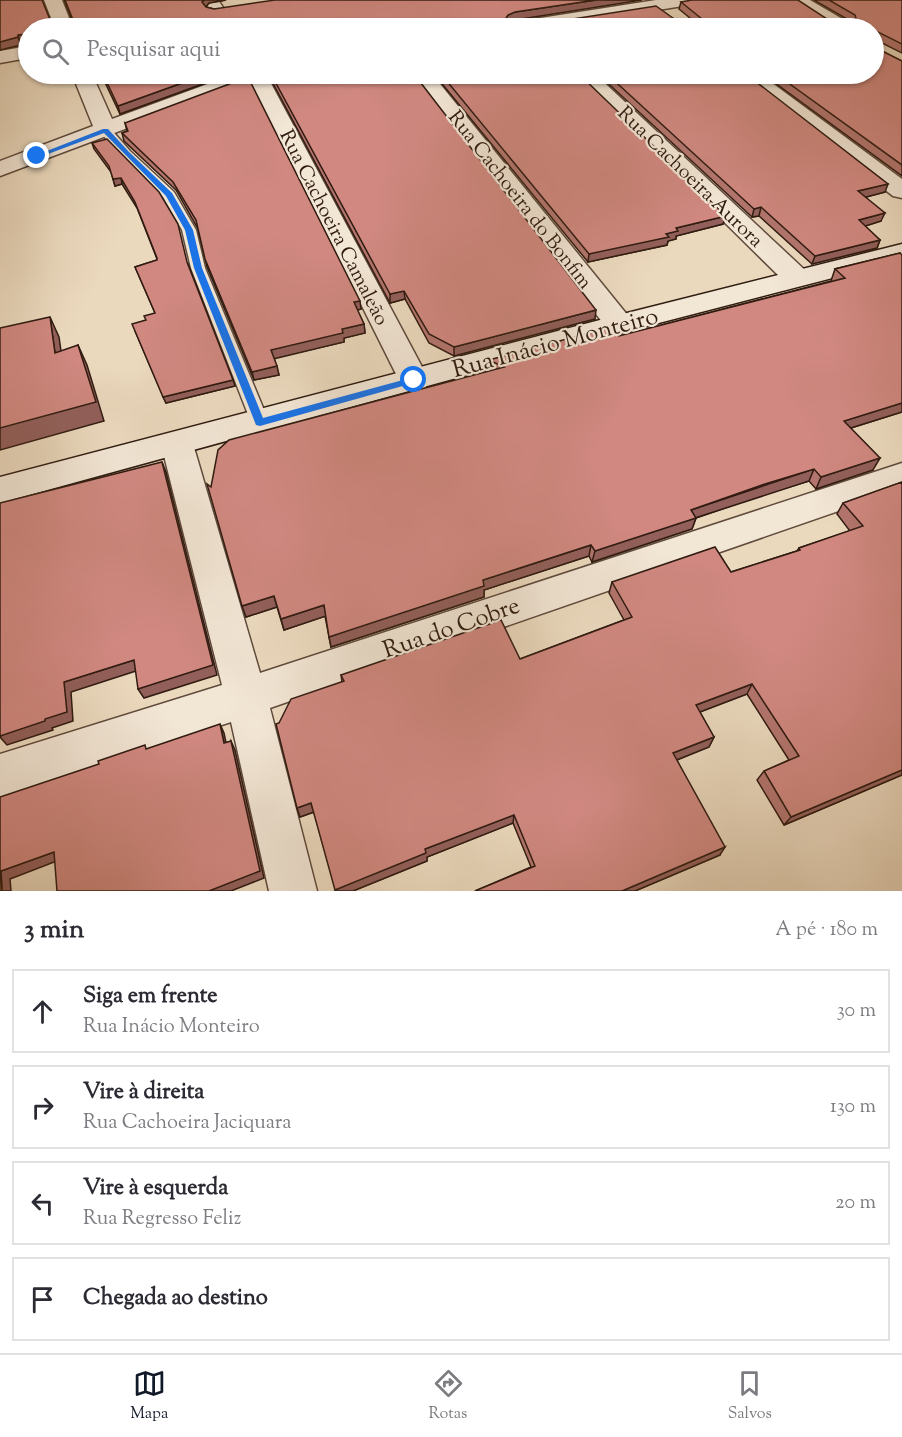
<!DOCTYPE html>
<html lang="pt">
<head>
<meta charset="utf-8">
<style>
	body { margin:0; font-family:"Sorts Mill Goudy",serif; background:#f2f2f3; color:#2b2b33 }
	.stop { position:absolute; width:18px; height:18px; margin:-14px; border:4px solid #1a73e8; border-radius:50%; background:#fff }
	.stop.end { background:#1a73e8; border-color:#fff; box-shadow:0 2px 6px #0008 }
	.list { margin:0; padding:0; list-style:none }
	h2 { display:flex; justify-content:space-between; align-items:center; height:78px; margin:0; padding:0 24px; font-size:26px }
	h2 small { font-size:20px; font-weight:400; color:#7c7c81 }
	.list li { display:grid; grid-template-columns:39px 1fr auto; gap:18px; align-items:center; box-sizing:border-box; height:84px; margin:0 12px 12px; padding:0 12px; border:2px solid #e1e1e2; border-radius:0px }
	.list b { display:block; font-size:22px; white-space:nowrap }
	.list p { margin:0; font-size:20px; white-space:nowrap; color:#7c7c81 }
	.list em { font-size:20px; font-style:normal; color:#7c7c81 }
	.icon { flex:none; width:33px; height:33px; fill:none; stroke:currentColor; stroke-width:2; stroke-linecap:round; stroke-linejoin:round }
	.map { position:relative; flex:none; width:902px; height:891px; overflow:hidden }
	.search { position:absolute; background:#fff; box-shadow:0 2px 4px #0004; left:18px; right:18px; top:18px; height:66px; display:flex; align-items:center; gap:15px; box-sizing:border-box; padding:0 21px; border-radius:33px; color:#7c7c81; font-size:22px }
	.sheet { height:462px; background:#fff }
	nav { display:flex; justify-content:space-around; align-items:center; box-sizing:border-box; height:84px; border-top:2px solid #e1e1e2; background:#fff; font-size:16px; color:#7c7c81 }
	nav a { display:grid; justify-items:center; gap:3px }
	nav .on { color:#111827 }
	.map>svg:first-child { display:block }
</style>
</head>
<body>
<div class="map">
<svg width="902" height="891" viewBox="0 0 902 891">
	<rect width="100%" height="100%" fill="#ebd9be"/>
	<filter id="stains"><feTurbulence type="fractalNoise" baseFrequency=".00333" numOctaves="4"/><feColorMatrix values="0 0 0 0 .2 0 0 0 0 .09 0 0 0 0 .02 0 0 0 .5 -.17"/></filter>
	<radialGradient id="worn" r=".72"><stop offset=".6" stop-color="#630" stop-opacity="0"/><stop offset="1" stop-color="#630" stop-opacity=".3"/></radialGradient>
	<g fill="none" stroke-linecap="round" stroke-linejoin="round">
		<defs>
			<path id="lane" d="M105,126L109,127L130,151L174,192L196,230L205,268L269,422L266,427L260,428L254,427L251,422L191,268L182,230L163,197L122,157L101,133L99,130Z"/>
			<g id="street">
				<path d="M44,0H62L73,28H55Z"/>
				<path d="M200,0H218L237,28H219Z"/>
				<path d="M656,0H698L695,4L689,5L546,28H506L508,24L515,22Z"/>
				<path d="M788,0H810L851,24L853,28H832Z"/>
				<path d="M28,46V58L0,63V51Z"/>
				<path d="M72,74H92L112,119L235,74H266L429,380L425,388L414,391L403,388L250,82L0,176V161L93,126Z"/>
				<path d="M412,74H432L629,317L633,324L629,331L619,333L609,331Z"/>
				<path d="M574,74H595L807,272L811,278L807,284L797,286L787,284Z"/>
				<path d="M738,74H760L902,179V198L893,196Z"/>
				<path d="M177,432L189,435L193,444L260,673L902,463V489L270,708L317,891H269L231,722L0,798V754L222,685L161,444L165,435Z"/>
			</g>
			<path id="secondary" d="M902,244V260L624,332L0,503V477L619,315Z"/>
		</defs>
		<use href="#lane" stroke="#5f4a3c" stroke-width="3"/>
		<use href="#street" stroke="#5f4a3c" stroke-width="3"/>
		<use href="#secondary" stroke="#301b11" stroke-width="3"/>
		<use href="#lane" fill="#f2e6d5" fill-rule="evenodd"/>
		<use href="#street" fill="#f2e6d5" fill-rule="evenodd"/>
		<use href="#secondary" fill="#f2e6d5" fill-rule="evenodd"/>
	</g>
	<g fill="#b3756e" stroke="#301b11" stroke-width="1.5">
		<path d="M0,0L51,22L71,23L72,20L64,0H226L209,3L206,7L214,9L515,20L509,21L547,23H696L679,9L681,2L833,23L852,22L814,0H902V53L874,39V47L902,61V176L763,74H873V28H28V42L20,43L21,45Z"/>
		<path d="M101,74H230L120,114Z"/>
		<path d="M268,74H414L595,319L454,356L429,343L405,299L390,303Z"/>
		<path d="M434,74H579L723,224L676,236V239L668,241L667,245L588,262Z"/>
		<path d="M598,74H746L885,192L866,197L881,221L865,226L880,240L877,248L812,264L759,216L752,217Z"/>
		<path d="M125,123L361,309L357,310L364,324L365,333L344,338V342L274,358L279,375L254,380L207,267L198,229L176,190L124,141L122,133L127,131Z"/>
		<path d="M92,143L188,264L233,380L235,386L166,403L135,331L146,320L155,313L135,267L157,260V259L137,208L122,184L115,186L111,172L94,149Z"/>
		<path d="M900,253L902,412L851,428L873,470L816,489L809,481L760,496L696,518L692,529L592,562L589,556L484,590V597L331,647L325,616L284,630L277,607L246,617L211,487L488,371L489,360L619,336L831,281L835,269Z"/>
		<path d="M902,482V775L784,825L757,780L764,771L789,760L747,694L700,712L714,737L709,747L677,760L720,855L635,891H475L531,867L513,823L427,857V861L353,891H336L314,812L300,817L297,808L279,723L342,682L341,675L520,659L624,620L609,593L612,582L731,572L797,551L799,548L850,531L837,514L843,503Z"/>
	</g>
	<g fill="#925f5a" stroke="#301b11" stroke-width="1.5">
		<path d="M204,0H226L209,3L204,9L202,2Z"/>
		<path d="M596,0H642L515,20L507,22L504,21L508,15L515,12Z"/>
		<path d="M84,25L85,28H61Z"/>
		<path d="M28,34V42L20,43L18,35Z"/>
		<path d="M18,37L21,45L0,50V42Z"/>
		<path d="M207,74H230L120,114L118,106Z"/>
		<path d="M121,178L122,184L115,186L113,179Z"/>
		<path d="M888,184L885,192L855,200L858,191Z"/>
		<path d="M761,207L759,216L752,217L754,209Z"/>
		<path d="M885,213L881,221L856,229L859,220Z"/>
		<path d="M726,216L723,224L676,236V239L668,241L667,245L588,262L589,254L676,228Z"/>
		<path d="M880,240L877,248L812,264L815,256Z"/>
		<path d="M404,291L405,299L390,303V294Z"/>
		<path d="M360,301L361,309L355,311L354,302Z"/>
		<path d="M596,310L595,319L454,356V347Z"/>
		<path d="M50,317L59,337L64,372L55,353Z"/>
		<path d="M364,324L365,333L344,338V342L273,359L271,350L342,329Z"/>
		<path d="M78,345L87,365L104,421L0,450V428Z"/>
		<path d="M277,366L279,375L254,380L252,372Z"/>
		<path d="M233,380L235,386L166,403L163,397Z"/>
		<path d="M902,403V412L838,432L844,421Z"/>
		<path d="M880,458L873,470L816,489L821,477Z"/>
		<path d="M162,462L166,472L217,675L144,698L138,689Z"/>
		<path d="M814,469L809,481L695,518H696L692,529L592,562L595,551L691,510Z"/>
		<path d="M591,545L589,556L484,590V597L331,647L329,637L483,580Z"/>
		<path d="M274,596L277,607L246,617L242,606Z"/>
		<path d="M324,605L326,616L284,630L281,619Z"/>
		<path d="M134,660L139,670L71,692L73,721L52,728L53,730L7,745L0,737L64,682Z"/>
		<path d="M752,684L747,694L692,715L696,705Z"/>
		<path d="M220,724L224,733L228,752L224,743Z"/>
		<path d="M714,737L709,747L669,763L673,753Z"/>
		<path d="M231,741L235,750L264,878L231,891H209Z"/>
		<path d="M902,770V775L784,825L791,817Z"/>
		<path d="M311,803L314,812L300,817L297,808Z"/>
		<path d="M514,815L513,823L427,857V861L353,891H336L335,890L425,849Z"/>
		<path d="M725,847L720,855L635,891H622Z"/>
		<path d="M54,852L62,859L10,879L11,891H2L1,871Z"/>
	</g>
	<g fill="#d08880" stroke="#301b11" stroke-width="1.5">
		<path d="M0,0H42L51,22L71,23L73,20L65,0H204L202,2L206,7L214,9L275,0H596L515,12L508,15L504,21L547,23L656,6L680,23H701L702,19L681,2L692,0H798L833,23L857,22L855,15L829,0H902V44L878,32L874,34V47L902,61V165L776,74H873V28H85L84,25L61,28H28V34L18,35V37L0,42Z"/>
		<path d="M103,74H207L118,106Z"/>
		<path d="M271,74H414L596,310L454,347L429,334L404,291L390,294Z"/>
		<path d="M441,74H579L726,216L676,228L678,231L666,234L669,237L589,254Z"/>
		<path d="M607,74H746L888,184L858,191L885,213L859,220L880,240L815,256L761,207L754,209Z"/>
		<path d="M248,77L360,301L354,302L364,324L342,329L343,333L271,350L277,366L252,372L205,259L196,220L173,182L122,133L128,131L125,123Z"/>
		<path d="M107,139L159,192L178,224L187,262L233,380L163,397L132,324L146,320L144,316L155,313L135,267L157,260V258L135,202L121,178L113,179L109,166L92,143Z"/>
		<path d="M900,253L902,255V403L844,421L880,458L821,477L814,469L765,484L691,510L696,518L595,551L591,545L483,580L484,586L329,637L324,605L281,619L274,596L242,606L207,484L211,487L218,450L229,440L504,367L489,360L611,327L619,336L845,278L835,269Z"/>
		<path d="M50,317L55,353L78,345L96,402L0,428V328Z"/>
		<path d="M162,462L213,665L138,689L134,660L64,682L67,712L45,719V721L0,736V503Z"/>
		<path d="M902,482V770L791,817L764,771L799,756L752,684L696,705L714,737L673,753L725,847L622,891H475L535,866L514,815L425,849L426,853L335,890L311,803L297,808L276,724L279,723L291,699L344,681L341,675L501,620L520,659L632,617L612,582L715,547L731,572L800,550L799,548L863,526L843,503Z"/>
		<path d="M220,724L224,743L231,741L260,871L209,891H57L54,852L1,871L2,891H0V797L99,764L98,761L145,745L146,749Z"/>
	</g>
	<path fill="#1a73e8" d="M103,129H108L129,152L172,193L193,230L202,268L263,418L414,377L418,380L417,382L260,426L256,425L194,268L185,230L166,196L104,133L40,157L34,156Z"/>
	<g text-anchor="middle" stroke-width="4.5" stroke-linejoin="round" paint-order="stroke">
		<g font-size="20" fill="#301b11" stroke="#f2e6d5">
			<text transform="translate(691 176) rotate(44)" y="7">Rua Cachoeira Aurora</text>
			<text transform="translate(521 199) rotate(52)" y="7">Rua Cachoeira do Bonfim</text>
			<text transform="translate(335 227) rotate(63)" y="7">Rua Cachoeira Camaleão</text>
		</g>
		<g font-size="24" fill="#301b11" stroke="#f2e6d5">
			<text transform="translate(555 342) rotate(-15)" y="8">Rua Inácio Monteiro</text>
			<text transform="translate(451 627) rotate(-19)" y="8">Rua do Cobre</text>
		</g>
	</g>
	<rect width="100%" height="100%" filter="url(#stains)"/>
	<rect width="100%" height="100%" fill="url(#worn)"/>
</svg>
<div class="stop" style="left:414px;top:380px"></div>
<div class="stop end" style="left:37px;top:156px"></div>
<div class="search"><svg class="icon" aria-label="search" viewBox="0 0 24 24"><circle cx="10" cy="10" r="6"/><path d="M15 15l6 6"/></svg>Pesquisar aqui</div>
</div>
<section class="sheet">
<h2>3 min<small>A pé · 180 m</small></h2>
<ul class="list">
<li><svg class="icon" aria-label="ahead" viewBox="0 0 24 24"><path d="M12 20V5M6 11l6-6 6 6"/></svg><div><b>Siga em frente</b><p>Rua Inácio Monteiro</p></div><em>30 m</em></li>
<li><svg class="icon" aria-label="right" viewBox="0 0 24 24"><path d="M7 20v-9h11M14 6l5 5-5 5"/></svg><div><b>Vire à direita</b><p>Rua Cachoeira Jaciquara</p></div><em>130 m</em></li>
<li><svg class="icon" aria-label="left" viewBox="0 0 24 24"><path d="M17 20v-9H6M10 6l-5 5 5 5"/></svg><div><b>Vire à esquerda</b><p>Rua Regresso Feliz</p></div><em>20 m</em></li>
<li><svg class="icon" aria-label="arrive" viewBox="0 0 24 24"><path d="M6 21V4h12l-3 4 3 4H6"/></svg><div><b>Chegada ao destino</b></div></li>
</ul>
</section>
<nav>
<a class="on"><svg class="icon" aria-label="map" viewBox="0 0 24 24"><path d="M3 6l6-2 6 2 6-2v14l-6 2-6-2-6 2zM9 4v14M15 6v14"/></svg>Mapa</a>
<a><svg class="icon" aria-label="directions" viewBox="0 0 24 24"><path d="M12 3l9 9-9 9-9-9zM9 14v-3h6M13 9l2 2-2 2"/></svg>Rotas</a>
<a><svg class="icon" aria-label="saved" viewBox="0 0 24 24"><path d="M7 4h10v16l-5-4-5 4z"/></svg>Salvos</a>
</nav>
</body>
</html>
